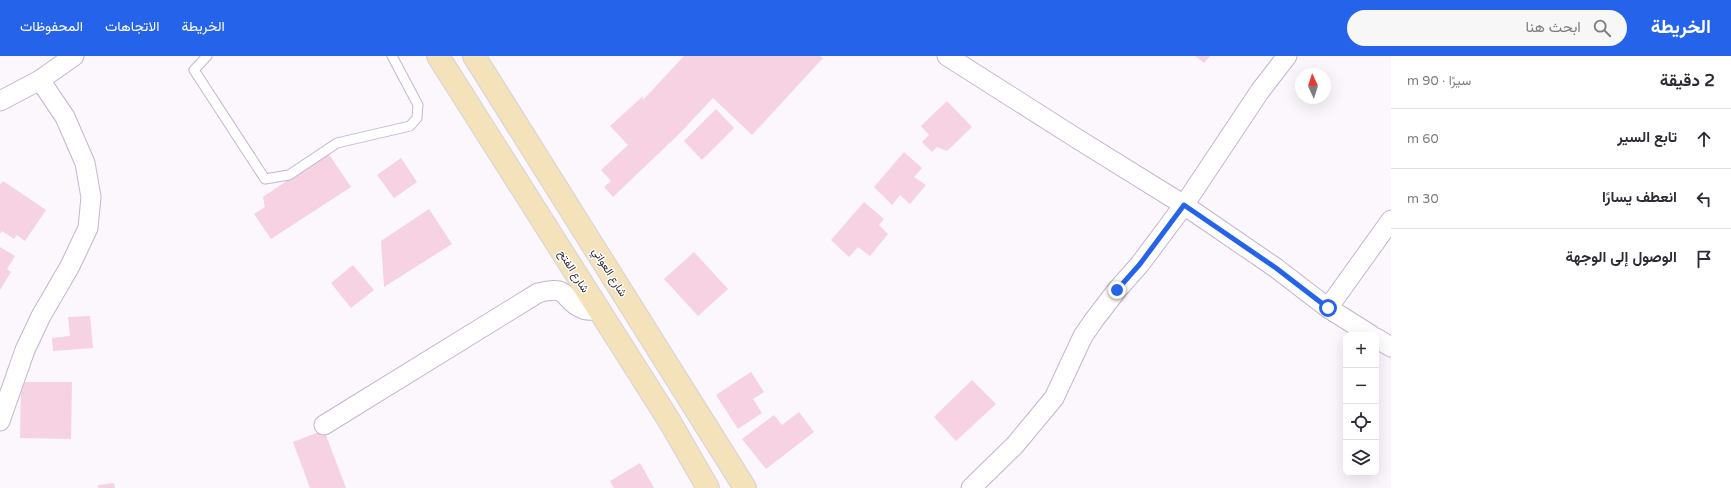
<!DOCTYPE html>
<html lang="ar">
<head>
<meta charset="utf-8">
<style>
	body { margin:0; font-family:"Varela Round",Vazirmatn,sans-serif; background:#f7f7f7; color:#2b2b33; direction:rtl }
	.controls { position:absolute; right:12px; bottom:12px; display:grid; overflow:hidden; border-radius:8px; box-shadow:0 4px 16px #0002 }
	.controls button { width:36px; height:36px; display:grid; place-items:center; padding:0; border:0; border-bottom:1px solid #e1e1e2; background:#fff; color:#2b2b33; font:20px sans-serif }
	.compass { position:absolute; left:1295px; top:12px; width:36px; height:36px; border-radius:50%; background:#fff; box-shadow:0 4px 16px #0002; rotate:356deg }
	.stop { position:absolute; width:12px; height:12px; margin:-9px; border:3px solid #2563eb; border-radius:50%; background:#fff }
	.stop.end { background:#2563eb; border-color:#fff; box-shadow:0 1px 4px #0008 }
	.list { margin:0; padding:0; list-style:none }
	h2 { display:flex; justify-content:space-between; align-items:center; height:52px; margin:0; padding:0 16px; font-size:17px }
	h2 small { font-size:13px; font-weight:400; color:#7c7c81 }
	.list li { display:grid; grid-template-columns:26px 1fr auto; gap:12px; align-items:center; box-sizing:border-box; height:60px; padding:0 16px; border-top:1px solid #e1e1e2 }
	.list b { display:block; font-size:15px; white-space:nowrap }
	.list em { font-size:13px; font-style:normal; color:#7c7c81 }
	.icon { flex:none; width:22px; height:22px; fill:none; stroke:currentColor; stroke-width:2; stroke-linecap:round; stroke-linejoin:round }
	.map { position:relative; flex:none; width:1391px; height:432px; overflow:hidden; direction:ltr }
	header { display:flex; align-items:center; gap:24px; box-sizing:border-box; height:56px; padding:0 20px; background:#2563eb; color:#fff }
	header strong { font-size:19px }
	nav { display:flex; gap:22px; margin-inline-start:auto; font-size:14px }
	.search { width:280px; height:36px; background:#f7f7f7; display:flex; align-items:center; gap:10px; box-sizing:border-box; padding:0 14px; border-radius:22px; color:#7c7c81; font-size:15px }
	main { display:flex }
	aside { flex:1; background:#fff }
	.map>svg:first-child { display:block }
</style>
</head>
<body>
<header>
<strong>الخريطة</strong>
<div class="search"><svg class="icon" aria-label="search" viewBox="0 0 24 24"><circle cx="10" cy="10" r="6"/><path d="M15 15l6 6"/></svg>ابحث هنا</div>
<nav><a>الخريطة</a><a>الاتجاهات</a><a>المحفوظات</a></nav>
</header>
<main>
<aside>
<h2>2 دقيقة<small>سيرًا · 90 m</small></h2>
<ul class="list">
<li><svg class="icon" aria-label="ahead" viewBox="0 0 24 24"><path d="M12 20V5M6 11l6-6 6 6"/></svg><div><b>تابع السير</b></div><em>60 m</em></li>
<li><svg class="icon" aria-label="left" viewBox="0 0 24 24"><path d="M17 20v-9H6M10 6l-5 5 5 5"/></svg><div><b>انعطف يسارًا</b></div><em>30 m</em></li>
<li><svg class="icon" aria-label="arrive" viewBox="0 0 24 24"><path d="M6 21V4h12l-3 4 3 4H6"/></svg><div><b>الوصول إلى الوجهة</b></div></li>
</ul>
</aside>
<div class="map">
<svg width="1391" height="432" viewBox="0 0 1391 432">
	<rect width="100%" height="100%" fill="#fbf7fd"/>
	<g fill="#f6d2e2">
		<path d="M684,0H820L823,2L752,79L713,42L679,78L613,141L604,131L611,125L601,114L628,89L610,70L643,40V44Z"/>
		<path d="M1195,0H1210L1204,7Z"/>
		<path d="M947,45L972,71L947,95L937,91L932,96L922,86L929,79L921,70Z"/>
		<path d="M716,53L734,72L702,104L684,85Z"/>
		<path d="M904,96L922,112L914,121L926,129L910,148L900,139L892,149L874,131Z"/>
		<path d="M328,97L351,131L271,183L254,158L265,151L263,141Z"/>
		<path d="M401,102L417,126L394,142L377,119Z"/>
		<path d="M3,125L46,154L25,185L17,179L14,183L2,175L0,178V129Z"/>
		<path d="M864,146L884,163L879,169L888,178L870,200L858,191L849,201L831,184Z"/>
		<path d="M429,153L452,188L384,231L381,185Z"/>
		<path d="M0,191L15,200L7,213L11,216L0,234Z"/>
		<path d="M694,196L728,233L698,260L664,223Z"/>
		<path d="M353,209L374,234L351,252L331,227Z"/>
		<path d="M90,260L93,292L53,295L52,282L70,280L68,261Z"/>
		<path d="M751,316L764,336L753,343L762,357L738,373L716,339Z"/>
		<path d="M972,324L996,348L956,385L934,361Z"/>
		<path d="M21,326H72L71,383L20,382Z"/>
		<path d="M799,356L814,376L766,413L742,383L774,359L782,369Z"/>
		<path d="M324,374L346,432H310L293,386Z"/>
		<path d="M640,407L654,432H614L610,425Z"/>
		<path d="M114,427L115,432H98V429Z"/>
	</g>
	<g fill="none" stroke-linecap="round" stroke-linejoin="round">
		<defs>
			<path id="lane" d="M207,0L194,14L265,123L289,119L337,87L410,70L417,62L418,49L392,0"/>
			<g id="street">
				<path d="M947,0L1076,82L1184,149L1276,212L1328,252L1371,279"/>
				<path d="M0,45L40,24L74,0"/>
				<path d="M1328,252L1391,164"/>
				<path d="M1376,282L1391,291"/>
				<path d="M0,365L25,294L41,260L70,210L88,172L91,141L85,107L65,61L40,24"/>
				<path d="M324,369L538,237C572,228 560,244 583,253C587,255 594,254 599,254"/>
				<path d="M971,432L1015,389L1054,342L1083,280L1094,264L1117,234L1140,208L1184,149L1260,35L1287,0"/>
			</g>
			<g id="primary">
				<path d="M438,0L670,366L708,432"/>
				<path d="M474,0L745,432"/>
			</g>
		</defs>
		<use href="#lane" stroke="#c7b3d1" stroke-width="11"/>
		<use href="#street" stroke="#c7b3d1" stroke-width="21"/>
		<use href="#primary" stroke="#d5d3d6" stroke-width="24"/>
		<use href="#lane" stroke="#fff" stroke-width="9"/>
		<use href="#street" stroke="#fff" stroke-width="19"/>
		<use href="#primary" stroke="#f3e2ba" stroke-width="22"/>
	</g>
	<g fill="none" stroke-linecap="round" stroke-linejoin="round">
		<path stroke="#2563eb" stroke-width="5" d="M1117,234L1140,208L1184,149L1276,212L1328,252"/>
	</g>
	<g text-anchor="middle" stroke-width="3" stroke-linejoin="round" paint-order="stroke">
		<g font-size="11" fill="#2d2531" stroke="#fff">
			<text transform="translate(574 215) rotate(58)" y="4">شارع الفتح</text>
			<text transform="translate(610 216) rotate(58)" y="4">شارع العواتي</text>
		</g>
	</g>
</svg>
<div class="controls">
<button>+</button>
<button>−</button>
<button><svg class="icon" aria-label="locate" viewBox="0 0 24 24"><circle cx="12" cy="12" r="6"/><path d="M12 2v4M12 18v4M2 12h4M18 12h4"/></svg></button>
<button><svg class="icon" aria-label="layers" viewBox="0 0 24 24"><path d="M12 4l9 5-9 5-9-5zM3 14l9 5 9-5"/></svg></button>
</div>
<svg class="compass" viewBox="-18 -18 36 36"><path d="M0-13l5 13h-10z" fill="#e53935"/><path d="M0 13l5-13h-10z" fill="#7c7c81"/></svg>
<div class="stop" style="left:1328px;top:252px"></div>
<div class="stop end" style="left:1117px;top:234px"></div>
</div>
</main>
</body>
</html>
